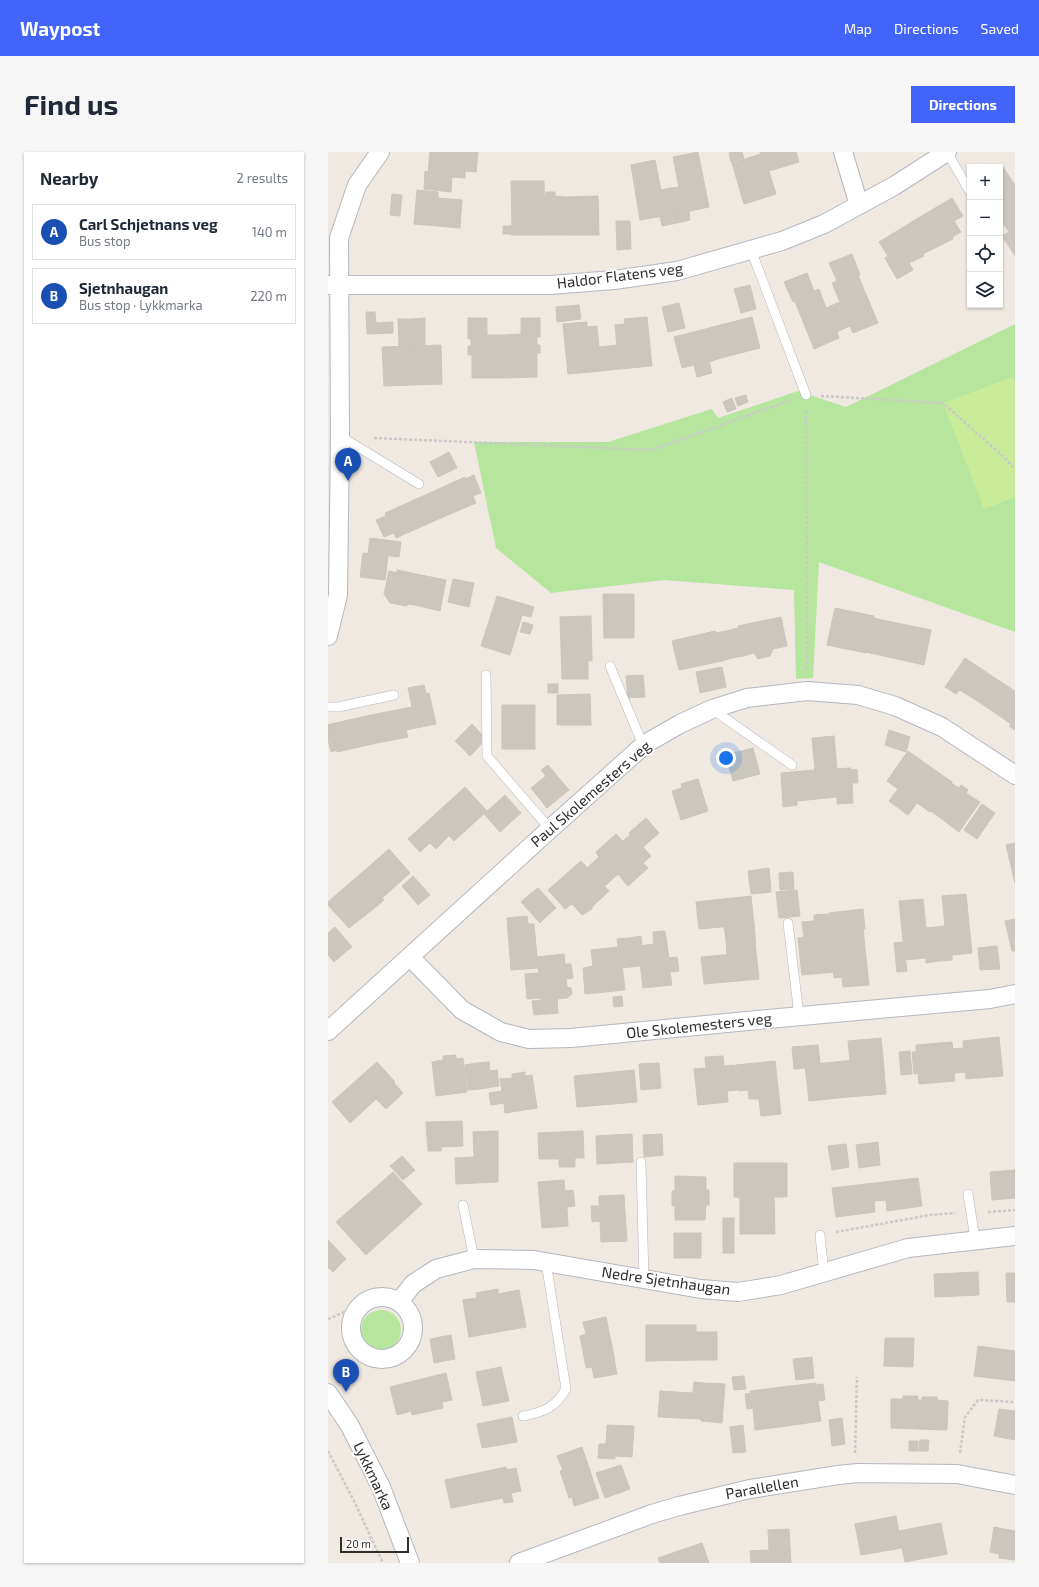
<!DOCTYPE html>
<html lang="en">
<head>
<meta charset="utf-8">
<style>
	body { margin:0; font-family:"Exo 2",sans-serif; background:#f6f6f7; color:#1f2937 }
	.controls { position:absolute; right:12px; top:12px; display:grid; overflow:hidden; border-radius:0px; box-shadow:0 1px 3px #0004 }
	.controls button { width:36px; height:36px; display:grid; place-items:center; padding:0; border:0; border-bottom:1px solid #e0e1e3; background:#fff; color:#1f2937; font:20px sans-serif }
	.scale { position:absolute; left:12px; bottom:10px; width:69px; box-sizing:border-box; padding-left:4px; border:2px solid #2e2e2e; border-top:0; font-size:11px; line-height:14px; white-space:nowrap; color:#2e2e2e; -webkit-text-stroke:3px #fff; paint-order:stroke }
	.you { position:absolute; left:398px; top:606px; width:14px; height:14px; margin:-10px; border:3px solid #fff; border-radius:50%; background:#1a73e8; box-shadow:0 0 0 6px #1a73e833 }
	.badge { display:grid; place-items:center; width:26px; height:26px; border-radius:50%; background:#4264fb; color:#fff; font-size:13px; font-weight:700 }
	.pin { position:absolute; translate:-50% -33px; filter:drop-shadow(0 1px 2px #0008) }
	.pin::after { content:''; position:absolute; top:21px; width:14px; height:12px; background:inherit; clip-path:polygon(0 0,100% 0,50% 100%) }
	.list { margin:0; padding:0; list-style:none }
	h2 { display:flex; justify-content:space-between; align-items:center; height:52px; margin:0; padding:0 16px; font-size:17px }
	h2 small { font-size:13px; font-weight:400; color:#747a83 }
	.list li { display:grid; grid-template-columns:26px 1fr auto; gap:12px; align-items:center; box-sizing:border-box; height:56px; margin:0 8px 8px; padding:0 8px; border:1px solid #e0e1e3; border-radius:0px }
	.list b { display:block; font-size:15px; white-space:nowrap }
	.list p { margin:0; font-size:13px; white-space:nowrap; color:#747a83 }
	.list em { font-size:13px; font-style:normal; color:#747a83 }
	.icon { flex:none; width:22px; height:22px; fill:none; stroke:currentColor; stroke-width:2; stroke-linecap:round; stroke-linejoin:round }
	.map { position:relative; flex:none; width:687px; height:1411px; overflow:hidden; border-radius:0px }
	header { display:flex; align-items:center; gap:24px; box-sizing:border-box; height:56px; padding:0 20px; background:#4264fb; color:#fff }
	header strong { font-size:19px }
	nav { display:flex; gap:22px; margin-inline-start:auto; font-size:14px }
	.intro { display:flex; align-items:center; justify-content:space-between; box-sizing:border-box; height:96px; padding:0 24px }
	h1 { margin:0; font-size:28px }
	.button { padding:10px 18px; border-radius:0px; background:#4264fb; color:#fff; font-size:14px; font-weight:700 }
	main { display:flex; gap:24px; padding:0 24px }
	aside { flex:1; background:#fff; border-radius:0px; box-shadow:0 1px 3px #0004 }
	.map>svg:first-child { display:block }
</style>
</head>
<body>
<header>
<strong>Waypost</strong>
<nav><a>Map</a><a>Directions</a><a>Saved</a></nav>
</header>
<div class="intro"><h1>Find us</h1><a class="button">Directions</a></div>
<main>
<aside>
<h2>Nearby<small>2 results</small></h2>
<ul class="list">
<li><span class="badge" style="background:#1a4fb4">A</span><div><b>Carl Schjetnans veg</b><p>Bus stop</p></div><em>140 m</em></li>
<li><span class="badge" style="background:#1a4fb4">B</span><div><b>Sjetnhaugan</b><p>Bus stop · Lykkmarka</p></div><em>220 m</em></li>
</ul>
</aside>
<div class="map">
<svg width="687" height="1411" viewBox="0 0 687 1411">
	<rect width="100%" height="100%" fill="#efe9e1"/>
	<g fill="#b6e59e">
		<path d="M687,172V480L491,410L485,526L468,527L466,438L336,428L223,441L168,396L146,290H280L384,257L390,266L470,239L518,255Z"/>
		<circle cx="53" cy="1178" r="20"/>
	</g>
	<path fill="#c9ec9a" d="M685,225L687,231V345L656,357L615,251Z"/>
	<g fill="#cbc7bf" stroke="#cbc5ba">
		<path d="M102,0H150L148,20L137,19V26L124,25V23L100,21Z"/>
		<path d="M370,0L381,55L347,62L342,36L351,35L345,5Z"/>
		<path d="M404,0H414L416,6L403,10L401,1Z"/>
		<path d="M432,0H468L471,10L441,19L438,10L436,11Z"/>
		<path d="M433,2L436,11L438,10L448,42L416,52L404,11Z"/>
		<path d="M327,8L333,38L342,36L347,62L312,68L303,13Z"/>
		<path d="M673,12L687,33V59L675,67L672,63V15H669Z"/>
		<path d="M97,19L100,20V21L124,23L123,40L96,37Z"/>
		<path d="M183,29H216L217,83H183V82H175V74H184Z"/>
		<path d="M89,38L110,40V46L134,48L132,76L86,72Z"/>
		<path d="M218,40H227L228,83H217L216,44L218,45Z"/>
		<path d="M64,42L74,43L72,64L62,63Z"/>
		<path d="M227,44L237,45L238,83H228Z"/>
		<path d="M270,44L271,83H238L237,45Z"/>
		<path d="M624,46L635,64L626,69L633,80L624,85L625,87L605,97L587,68Z"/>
		<path d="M361,59L362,68L349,71L347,62Z"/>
		<path d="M687,59V76L681,80L673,68Z"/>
		<path d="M347,62L349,71L334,74L332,64Z"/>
		<path d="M587,68L605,97L595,102L596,104L581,111L585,118L569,127L557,106L560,104L551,90Z"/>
		<path d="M288,69H302L303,97L289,98Z"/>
		<path d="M687,76V104L674,84Z"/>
		<path d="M524,102L532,123L530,124L529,121L509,129L501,111Z"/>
		<path d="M479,121L486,139L466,147L467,149L465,150L456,130Z"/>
		<path d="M529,121L550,171L525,181L522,174L515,177L505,153L512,150L504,131Z"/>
		<path d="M422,133L428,157L413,161L406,137Z"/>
		<path d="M491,137L498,156L505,153L515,177L509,180L511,186L486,197L466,147Z"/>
		<path d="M351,151L357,176L340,180L334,155Z"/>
		<path d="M251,153L253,167L229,170L228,155Z"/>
		<path d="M38,160H47L48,171L65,170V181L39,182Z"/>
		<path d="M319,165L324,214L291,217L287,173L297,172L296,167Z"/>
		<path d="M424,165L432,196L393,206L385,175Z"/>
		<path d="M97,166V194H84L83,167Z"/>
		<path d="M140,166H159V183H143V187H140Z"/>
		<path d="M193,166H212V185H209V182H193Z"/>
		<path d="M70,167H83L84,194L71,195Z"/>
		<path d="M259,170V175L269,174L273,219L240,222L235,172Z"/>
		<path d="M385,175L393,206L381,210L384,221L369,225L366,213L354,216L346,185Z"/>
		<path d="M193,182H209V193H212V201H209V225L177,226L176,183Z"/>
		<path d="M143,183H176L177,226H144V203H140V194H143Z"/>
		<path d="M113,193L114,232L85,233L84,194Z"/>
		<path d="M289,193L291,217L282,218L280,194Z"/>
		<path d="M84,194L85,233L56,234L54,195Z"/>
		<path d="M280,194L282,218L273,219L271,195Z"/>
		<path d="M418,243L420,250L410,254L407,246Z"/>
		<path d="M404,246L408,257L399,260L395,250Z"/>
		<path d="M121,300L129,316L110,325L102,310Z"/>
		<path d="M146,323L153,341L145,344L148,351L106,369L95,344L137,325V327Z"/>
		<path d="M95,344L106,369L68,386L66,381L56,385L48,368L58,364L57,361Z"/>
		<path d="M42,386L73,390L71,405L40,401Z"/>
		<path d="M35,401L60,404L57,428L32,425Z"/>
		<path d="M69,418L93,423L87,453L79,452V454L62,451L56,442L61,419L69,421Z"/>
		<path d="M93,423L118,428L112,459L87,453Z"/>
		<path d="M125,427L146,431L141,455L120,450Z"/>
		<path d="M275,442H306V486H276Z"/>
		<path d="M169,444L206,455L203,465L194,463L182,503L153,494Z"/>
		<path d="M507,456L546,464L538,501L499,493Z"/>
		<path d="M263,464L264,509H260V527H234L232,465Z"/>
		<path d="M453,465L459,494L445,497L442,504L430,507L426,501L416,504L410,474Z"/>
		<path d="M546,466L554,468L547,502L538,500Z"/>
		<path d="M554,468L564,470L556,504L547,502Z"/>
		<path d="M195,470L205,473L202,482L192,480Z"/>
		<path d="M564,470L603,478L596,513L556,504Z"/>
		<path d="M410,476L416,504L404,506L398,479Z"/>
		<path d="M387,479L394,509L351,518L344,489Z"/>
		<path d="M398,479L404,506L394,509L388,481Z"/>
		<path d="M637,506L673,530L657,554L632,538L628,542L617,535Z"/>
		<path d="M394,515L398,535L372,541L368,520Z"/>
		<path d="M315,523L317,545L300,546L298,524Z"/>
		<path d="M673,530L687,539V578L681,574L683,572L657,554Z"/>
		<rect x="220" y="532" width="10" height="9"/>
		<path d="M96,533L98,542L101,541L108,572L78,578L80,585L49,591L43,563L84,555L80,536Z"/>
		<path d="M262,542L263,573H229V543Z"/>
		<rect x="174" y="553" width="33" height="44"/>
		<path d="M43,563L49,591L9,600L3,572Z"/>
		<path d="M3,572L9,598L3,600L0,587V573Z"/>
		<path d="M144,572L158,587L142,604L127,589Z"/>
		<path d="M561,578L582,585L578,600L557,593Z"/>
		<path d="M506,584L509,617L487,618L484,586Z"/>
		<path d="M425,596L432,622L405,629L398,603Z"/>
		<path d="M580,599L624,630L602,660L589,651L580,663L561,649L570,637L559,629Z"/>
		<path d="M220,613L241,638L219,656L203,636L218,624L213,618Z"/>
		<path d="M523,616V618L529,617L530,631H524L525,651L509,652V645L489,647L487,618Z"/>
		<path d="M487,618L489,647L469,649V653L455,655L453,621Z"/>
		<path d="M370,627L380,659L353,668L344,639L354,636L353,632Z"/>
		<path d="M623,631L631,636L633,633L640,638L638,641L652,650L631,680L603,659Z"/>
		<path d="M137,635L159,659L126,689L121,684L108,697L102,691L92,700L80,687Z"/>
		<path d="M177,643L193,661L172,680L156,662Z"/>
		<path d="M654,652L667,661L649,687L636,678Z"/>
		<path d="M318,666L331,681L315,695L301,681Z"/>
		<path d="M288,682L320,716L300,734L290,722L277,734L259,716L271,705L268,700Z"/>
		<path d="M303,682L323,704L315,711L295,689Z"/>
		<path d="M687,691V731L678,693Z"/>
		<path d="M61,697L82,721L54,746L56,748L54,750L30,724Z"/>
		<path d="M253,709L281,739L264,755V757L254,763L244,752L237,757L220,738Z"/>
		<path d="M441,716L443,740L423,742L420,719Z"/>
		<path d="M465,720L466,737L452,738L451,721Z"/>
		<path d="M30,724L54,750L21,776L0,753V750Z"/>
		<path d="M85,724L102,743L90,753L74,734Z"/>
		<path d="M210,736L228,756L220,763L201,743Z"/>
		<path d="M469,738L472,764L451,766L448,740Z"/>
		<path d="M638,742L644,801L624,803V808L611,809L607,775L617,774L614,744Z"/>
		<path d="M201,743L220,763L212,771L193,750Z"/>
		<path d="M423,744L426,772L371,777L368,750Z"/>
		<path d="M595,747L598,776L607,775L611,809L598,811V806L577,808L571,749Z"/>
		<path d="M535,757L537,777H535L541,833L515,835L514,825L506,826L501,761Z"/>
		<path d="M500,762L506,820L474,823L470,786L476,785L474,770L486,769V763Z"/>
		<path d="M199,764L200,772H206L210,816L183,818L179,766Z"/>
		<path d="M687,767V799H684L677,769Z"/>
		<path d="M426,772L427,785L398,787L396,775Z"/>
		<path d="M7,775L24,795L15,802L0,784V781Z"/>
		<path d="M337,779L341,806L349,805L351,819L342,820L344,833L315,836L310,794L326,792L325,780Z"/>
		<path d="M0,784L15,802L6,810L0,803Z"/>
		<path d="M313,784L314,794H310L313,814L303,815L301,786Z"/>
		<path d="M427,785L428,800L399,803L398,787Z"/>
		<path d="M301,786L303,815L294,816L292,795H290L289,787Z"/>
		<path d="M575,790L579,819L569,820L566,791Z"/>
		<path d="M669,794L672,817L652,818L650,796Z"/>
		<path d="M292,795L297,838L257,842L255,816L265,814L263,798Z"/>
		<path d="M428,800L431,827L376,832L373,805Z"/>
		<path d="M236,802L237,812H243L245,826L238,827L239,835L243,836L244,842L239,846L229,847L213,848V846L199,847L197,822L211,821L209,805Z"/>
		<path d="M294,844L295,854L286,855L285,845Z"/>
		<path d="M229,847L230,861L206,863L204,849Z"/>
		<path d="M671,885L675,924L638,927L635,889Z"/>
		<path d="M553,886L555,906L522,909L520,889Z"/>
		<path d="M624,890L627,929L591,932L590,921L586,922L584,900H588V893Z"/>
		<path d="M490,893L492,911L477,913L478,916L466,917L464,895Z"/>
		<path d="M636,896L638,920L626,921L624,897Z"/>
		<path d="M582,899L584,922L573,923L571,900Z"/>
		<path d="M128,903V907L135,906L139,940L108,944L104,910L115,908V904Z"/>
		<path d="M395,904L396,914L407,913L410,938L399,939L400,950L370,953L366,917L378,916L377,905Z"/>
		<path d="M555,906L558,942L520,945L517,909Z"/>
		<path d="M447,909L453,962L433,964L431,947H421L420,938L411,939L408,913Z"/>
		<path d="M517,909L520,945L481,949L477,913Z"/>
		<path d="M49,910L67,930L66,931L75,941L58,957L48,947L33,961L14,941Z"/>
		<path d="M161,910L162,919L169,918L171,934L152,937L149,911Z"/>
		<path d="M149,911L152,937L140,938L137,913Z"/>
		<path d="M331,911L333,936L313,938L311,912Z"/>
		<path d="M306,918L309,950L249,955L246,924Z"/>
		<path d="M197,920V924L204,923L209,956L177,961L176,951L163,953L161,941L174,939L172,927L184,926V922Z"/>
		<path d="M14,941L33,961L22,971L4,950Z"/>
		<path d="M134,969L135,994L113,995V999H100L98,970Z"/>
		<path d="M170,979V1030L128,1032L127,1006L146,1005L145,980Z"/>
		<path d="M255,979L256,1006H247V1015H231V1007H211L210,981Z"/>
		<path d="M304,982L305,1010L269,1012L268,984Z"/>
		<path d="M334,982L335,1003L316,1005L315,983Z"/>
		<path d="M550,990L552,1013L531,1016L528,993Z"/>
		<path d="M518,992L521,1015L504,1018L500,994Z"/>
		<path d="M74,1004L87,1018L75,1028L62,1014Z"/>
		<path d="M406,1011H459V1045H446L447,1082H412V1046L406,1045Z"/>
		<path d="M687,1018V1046L664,1048L662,1020Z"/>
		<path d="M65,1020L94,1052L38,1103L8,1070Z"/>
		<path d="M347,1024L378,1025V1038H381V1053H378L377,1068H347V1054H344V1039H347Z"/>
		<path d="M590,1026L594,1054L559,1059L558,1048L546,1049L547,1060L508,1065L504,1036Z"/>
		<path d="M236,1028L237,1039L245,1038L247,1054L239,1055L240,1074L214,1076L210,1030Z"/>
		<path d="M296,1043L299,1089L273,1090L272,1069L264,1070L263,1054H271V1044Z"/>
		<rect x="395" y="1066" width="11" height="35"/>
		<rect x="346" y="1081" width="27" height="25"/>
		<path d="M0,1088L18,1107L5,1120L1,1116L0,1117Z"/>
		<path d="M650,1120L651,1143L607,1145L606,1122Z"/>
		<path d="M678,1121H687V1150H679Z"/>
		<path d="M170,1137V1142L191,1138L198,1175L141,1185L135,1148L149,1146L148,1141Z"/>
		<path d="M278,1165L284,1194L255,1199L252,1184L258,1182L255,1170Z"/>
		<path d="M318,1173H368V1208L318,1209Z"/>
		<rect x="368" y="1180" width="21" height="28"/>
		<path d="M123,1183L127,1207L106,1211L102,1187Z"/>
		<path d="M557,1186H586L585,1215L556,1214Z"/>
		<path d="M284,1194L289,1222L266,1226L264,1215L258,1216L255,1199Z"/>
		<path d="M650,1194L687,1199V1229L646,1224Z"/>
		<path d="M484,1205L486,1226L468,1228L465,1207Z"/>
		<path d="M173,1215L181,1249L155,1254L148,1220Z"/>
		<path d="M118,1221L124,1248L114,1250L115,1256L102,1259L94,1227Z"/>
		<path d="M416,1224L418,1237L406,1238L404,1225Z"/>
		<path d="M94,1227L102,1259L84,1263L83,1259L69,1263L62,1235Z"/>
		<path d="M366,1230L375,1231L373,1267L330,1265L332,1239L365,1241Z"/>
		<path d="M375,1231L397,1232L394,1271L373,1269Z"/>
		<path d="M488,1231V1233L495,1232L497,1248L490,1249L493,1269L459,1274L454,1235Z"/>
		<path d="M454,1235L459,1274L427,1278L425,1256L419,1257L417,1242L423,1241L422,1239Z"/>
		<path d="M575,1244H590V1248H592L591,1277L563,1276V1247H575Z"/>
		<path d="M594,1245H609V1248L620,1249L619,1278L591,1277L592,1248H594Z"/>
		<path d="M671,1257L687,1259V1288L666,1284Z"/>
		<path d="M184,1265L189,1290L154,1296L149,1272Z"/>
		<path d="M514,1266L517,1292L504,1294L501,1268Z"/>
		<path d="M279,1273L306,1274L304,1305L287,1304V1307L270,1306L271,1292H278Z"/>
		<path d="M415,1273L418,1300L405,1301L402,1275Z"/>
		<path d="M592,1288H601L600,1299H591Z"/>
		<rect x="581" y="1289" width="9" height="10"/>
		<path d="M254,1295L271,1346L246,1354L244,1345L241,1346L232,1319L235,1318L229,1304Z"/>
		<path d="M293,1313L302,1337L277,1346L268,1321Z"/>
		<path d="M178,1315L185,1350L176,1351L175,1346L123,1356L117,1328Z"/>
		<path d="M188,1316L193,1339L183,1341L178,1318Z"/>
		<path d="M568,1364L574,1396L533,1403L527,1372Z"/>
		<path d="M613,1371L619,1402L577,1410L571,1379Z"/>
		<path d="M666,1375L687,1379V1408L671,1406V1402L662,1400Z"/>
		<path d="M461,1377L463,1411H423L422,1399L441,1398L440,1378Z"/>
		<path d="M374,1391L381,1411H332L330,1406Z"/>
	</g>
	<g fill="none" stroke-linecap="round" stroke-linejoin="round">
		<defs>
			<g id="service">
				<path d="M619,0L642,40"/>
				<path d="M423,98L478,243"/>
				<path d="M12,284L91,332"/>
				<path d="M282,514L312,586L317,592"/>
				<path d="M158,523L159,604L222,677"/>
				<path d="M0,555H10L66,543"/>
				<path d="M384,557L464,613"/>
				<path d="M460,771L471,864"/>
				<path d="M313,1010L316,1128"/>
				<path d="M640,1042L647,1087"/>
				<path d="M135,1053L146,1107"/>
				<path d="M492,1083L496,1121"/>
				<path d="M195,1264C216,1260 227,1256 238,1237L218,1110"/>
			</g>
			<g id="minor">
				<path d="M515,0L531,53"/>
				<path d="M0,133H222L286,128L349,119L454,89L496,72L566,34L619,0"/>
				<path d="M0,484L10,443L12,284L11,86L29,33L52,0"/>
				<path d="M82,805L134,858L173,880L201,887L243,886L440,867L662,847L687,842"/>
				<path d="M0,879L222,677L317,592L352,572L384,557L419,546L479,539L530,543L567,554L614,575L687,623"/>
				<circle cx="54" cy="1176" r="31"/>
				<path d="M71,1150L85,1132L108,1117L146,1107L206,1108L373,1137L410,1140L453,1133L580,1096L687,1084"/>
				<path d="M0,1241L22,1274L53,1335L82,1411"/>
				<path d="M191,1411L324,1362L351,1354L422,1337L510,1323L530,1321L629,1322L687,1333"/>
			</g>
		</defs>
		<use href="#service" stroke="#b4b7c1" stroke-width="10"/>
		<use href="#minor" stroke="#b4b7c1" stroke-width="20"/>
		<g stroke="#c9c9c9" stroke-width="2.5" stroke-dasharray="3 2" stroke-linecap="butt">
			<path d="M493,244L615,251L678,307L687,317"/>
			<path d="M478,259L479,518"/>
			<path d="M46,286L324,298L463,248"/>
			<path d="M660,1060L687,1058"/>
			<path d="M508,1080L602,1063L627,1061"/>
			<path d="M0,1167L33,1153"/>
			<path d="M0,1299L26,1349L55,1411"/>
			<path d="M527,1301L529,1225"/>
			<path d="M632,1301L637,1265L650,1248L687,1250"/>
		</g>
		<use href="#service" stroke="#fff" stroke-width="9"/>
		<use href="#minor" stroke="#fff" stroke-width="18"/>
	</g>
	<g text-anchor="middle" stroke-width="4" stroke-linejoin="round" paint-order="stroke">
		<g font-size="15" fill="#2e2e2e" stroke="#fff">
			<text transform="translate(292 124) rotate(-7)" y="5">Haldor Flatens veg</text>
			<text transform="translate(263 642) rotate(-41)" y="5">Paul Skolemesters veg</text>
			<text transform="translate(371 874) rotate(-6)" y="5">Ole Skolemesters veg</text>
			<text transform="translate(338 1129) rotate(8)" y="5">Nedre Sjetnhaugan</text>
			<text transform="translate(45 1324) rotate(65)" y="5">Lykkmarka</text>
			<text transform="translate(434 1336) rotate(-10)" y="5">Parallellen</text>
		</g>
	</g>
</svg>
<div class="controls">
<button>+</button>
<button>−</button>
<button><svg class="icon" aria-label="locate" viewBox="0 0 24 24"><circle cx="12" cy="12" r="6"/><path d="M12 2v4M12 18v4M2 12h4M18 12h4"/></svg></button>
<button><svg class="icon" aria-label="layers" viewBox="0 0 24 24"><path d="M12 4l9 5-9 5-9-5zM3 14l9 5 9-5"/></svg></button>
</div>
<div class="scale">20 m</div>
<div class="you"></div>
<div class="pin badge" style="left:20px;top:329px;background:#1a4fb4">A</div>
<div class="pin badge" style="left:18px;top:1240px;background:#1a4fb4">B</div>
</div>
</main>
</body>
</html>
